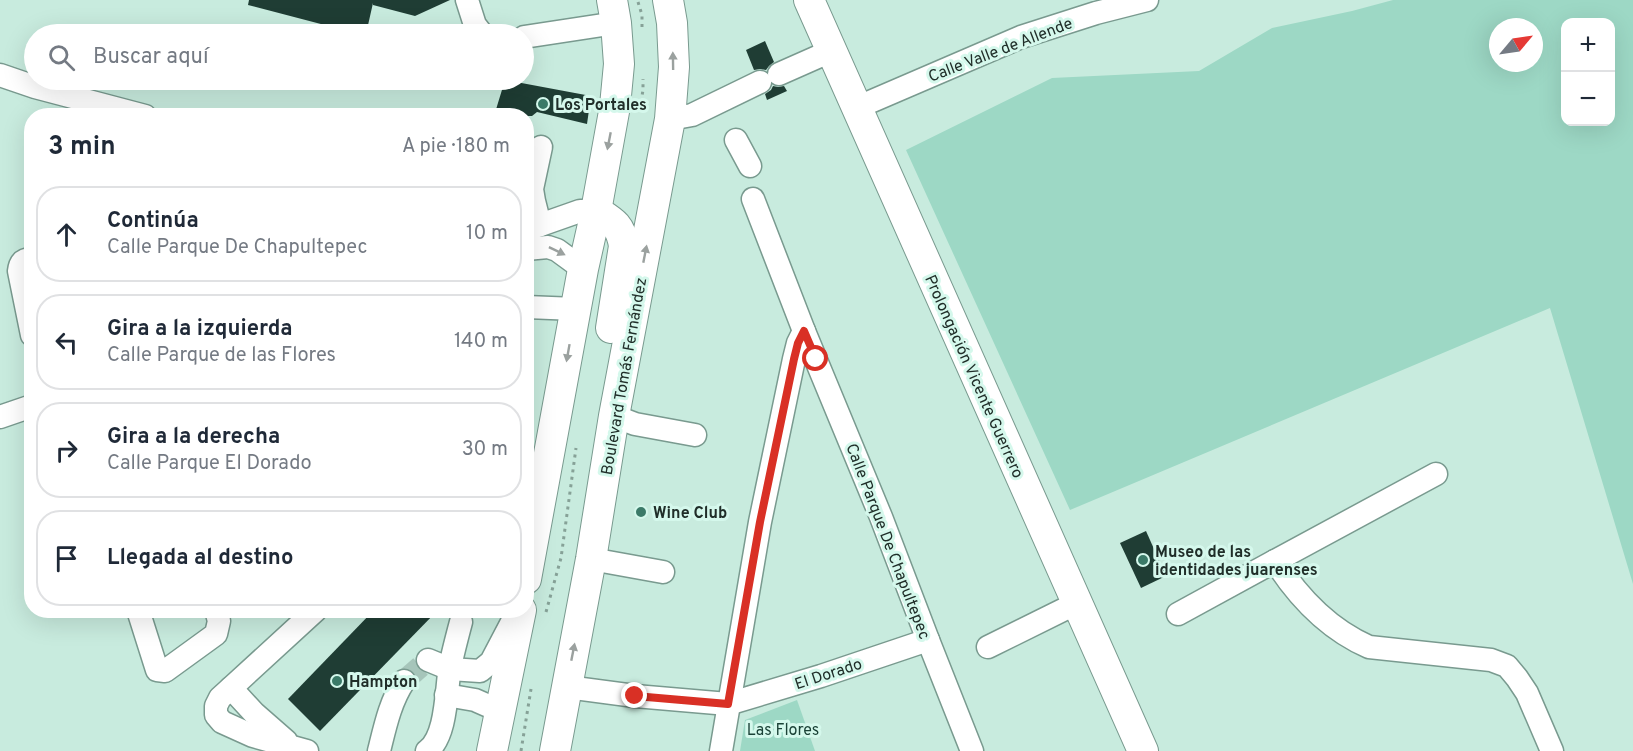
<!DOCTYPE html>
<html lang="es">
<head>
<meta charset="utf-8">
<style>
	body { margin:0; font-family:Overpass,sans-serif; background:#f2f2f3; color:#1f2937 }
	.controls { position:absolute; right:18px; top:18px; display:grid; overflow:hidden; border-radius:12px; box-shadow:0 6px 24px #0002 }
	.controls button { width:54px; height:54px; display:grid; place-items:center; padding:0; border:0; border-bottom:2px solid #e0e1e3; background:#fff; color:#1f2937; font:30px sans-serif }
	.compass { position:absolute; left:1489px; top:18px; width:54px; height:54px; border-radius:50%; background:#fff; box-shadow:0 6px 24px #0002; rotate:61deg }
	.stop { position:absolute; width:18px; height:18px; margin:-14px; border:4px solid #d93025; border-radius:50%; background:#fff }
	.stop.end { background:#d93025; border-color:#fff; box-shadow:0 2px 6px #0008 }
	.list { margin:0; padding:0; list-style:none }
	h2 { display:flex; justify-content:space-between; align-items:center; height:78px; margin:0; padding:0 24px; font-size:26px }
	h2 small { font-size:20px; font-weight:400; color:#747a83 }
	.list li { display:grid; grid-template-columns:39px 1fr auto; gap:18px; align-items:center; box-sizing:border-box; height:96px; margin:0 12px 12px; padding:0 12px; border:2px solid #e0e1e3; border-radius:24px }
	.list b { display:block; font-size:22px; white-space:nowrap }
	.list p { margin:0; font-size:20px; white-space:nowrap; color:#747a83 }
	.list em { font-size:20px; font-style:normal; color:#747a83 }
	.icon { flex:none; width:33px; height:33px; fill:none; stroke:currentColor; stroke-width:2; stroke-linecap:round; stroke-linejoin:round }
	.map { position:relative; flex:none; width:1633px; height:751px; overflow:hidden }
	.search { position:absolute; background:#fff; box-shadow:0 6px 24px #0002; left:24px; top:24px; width:510px; height:66px; display:flex; align-items:center; gap:15px; box-sizing:border-box; padding:0 21px; border-radius:33px; color:#747a83; font-size:22px }
	.panel { position:absolute; background:#fff; box-shadow:0 6px 24px #0002; left:24px; top:108px; width:510px; height:510px; border-radius:24px }
	.map>svg:first-child { display:block }
</style>
</head>
<body>
<div class="map">
<svg width="1633" height="751" viewBox="0 0 1633 751">
	<rect width="100%" height="100%" fill="#c8ebde"/>
	<g fill="#9dd8c5" fill-rule="evenodd">
		<path d="M1393,0H1633V584L1550,308L1070,510L906,150L1052,78L1199,71L1272,28L1352,11ZM1566,22H1610V122H1566ZM1498,27H1534V63H1498Z"/>
		<path d="M797,700L815,751H740L745,720Z"/>
	</g>
	<g fill="#1f3d34">
		<path d="M249,0H450L415,16L373,5V3L366,34H359L248,5Z"/>
		<path d="M765,41L774,62L769,66L766,70L760,69L754,70L746,50Z"/>
		<path d="M505,80L591,96L587,124L537,112L532,116H494Z"/>
		<path d="M773,86L778,87L784,86L787,91L767,100L765,94L771,90Z"/>
		<path d="M1146,531L1166,576L1141,588L1120,543Z"/>
		<path d="M374,610H438L320,731L288,699Z"/>
	</g>
	<g fill="none" stroke-linecap="round" stroke-linejoin="round">
		<path stroke="#a6c5ba" stroke-width="22" stroke-dasharray="22 11" stroke-linecap="butt" d="M404,681L428,660"/>
		<defs>
			<g id="minor">
				<path d="M467,0L475,25L482,34"/>
				<path d="M524,37L616,23"/>
				<path d="M779,74L831,51"/>
				<path d="M0,75L35,87L145,116"/>
				<path d="M856,108L1021,37L1096,13L1147,0"/>
				<path d="M670,119L692,115L760,82"/>
				<path d="M736,140L750,166"/>
				<path d="M753,199L804,331L881,517L928,640L972,751"/>
				<path d="M540,225L534,201L532,189L541,147"/>
				<path d="M526,230L580,211H596"/>
				<path d="M526,249L548,247L557,250L583,269"/>
				<path d="M32,259C23,259 20,263 19,271L32,335"/>
				<path d="M526,307L576,309"/>
				<path d="M614,416L635,424L695,435"/>
				<path d="M0,417L32,406"/>
				<path d="M1436,474L1275,561C1298,597 1330,630 1369,647L1491,660L1507,666L1517,678L1527,693L1552,751"/>
				<path d="M591,559L663,572"/>
				<path d="M138,610L157,670L165,671L216,634L219,621L216,610"/>
				<path d="M1178,614L1275,561"/>
				<path d="M988,647L1077,603"/>
				<path d="M428,660L450,669L480,671L491,662L512,622"/>
				<path d="M567,687L635,696L728,704L821,676L928,640"/>
				<path d="M231,688L254,713L286,741"/>
				<path d="M446,695L475,700L500,711"/>
				<path d="M307,751L253,736L222,722L216,715V706L220,698L231,688L316,610"/>
				<path d="M379,751C385,727 390,702 404,681"/>
				<path d="M427,751C447,737 446,690 450,667C453,652 457,637 461,622"/>
				<path d="M721,751L760,522L794,359L798,343L804,331"/>
			</g>
			<g id="major">
				<path d="M809,0L1143,751"/>
				<path d="M596,211C612,221 621,225 624,246L611,328"/>
				<path d="M526,579L583,269L596,211L615,106L619,64L616,23L612,0"/>
				<path d="M492,751L521,610"/>
				<path d="M555,751L591,559L614,416L670,119L674,67L672,23L668,0"/>
			</g>
		</defs>
		<use href="#minor" stroke="#799a8f" stroke-width="25"/>
		<use href="#major" stroke="#799a8f" stroke-width="32"/>
		<g stroke="#86a197" stroke-width="3" stroke-dasharray="3 4.5" stroke-linecap="butt">
			<path d="M638,2L642,15V31"/>
			<path d="M641,102L643,90V79"/>
			<path d="M546,612L561,558L576,448"/>
			<path d="M521,751L531,689"/>
		</g>
		<use href="#minor" stroke="#fff" stroke-width="22"/>
		<use href="#major" stroke="#fff" stroke-width="30"/>
	</g>
	<defs><path id="oneway-solid" d="M-6-.8H1V-3.2L6.5 0L1 3.2V.8H-6Z" transform="scale(1.5)"/></defs>
	<g fill="#9ba19f">
		<use href="#oneway-solid" transform="translate(673 61) rotate(-91)"/>
		<use href="#oneway-solid" transform="translate(609 141) rotate(101)"/>
		<use href="#oneway-solid" transform="translate(557 251) rotate(26)"/>
		<use href="#oneway-solid" transform="translate(645 254) rotate(-79)"/>
		<use href="#oneway-solid" transform="translate(568 353) rotate(100)"/>
		<use href="#oneway-solid" transform="translate(573 652) rotate(-79)"/>
	</g>
	<g fill="none" stroke-linecap="round" stroke-linejoin="round">
		<path stroke="#d93025" stroke-width="8" d="M635,696L728,704L760,522L794,359L798,343L804,331L816,359"/>
	</g>
	<g fill="#3b7a68" stroke="#d5f8ec" stroke-width="2">
		<circle cx="543" cy="104" r="6"/>
		<circle cx="641" cy="512" r="6"/>
		<circle cx="1143" cy="560" r="6"/>
		<circle cx="337" cy="681" r="6"/>
	</g>
	<g text-anchor="middle" stroke-width="6" stroke-linejoin="round" paint-order="stroke">
		<g font-size="16" fill="#202e29" stroke="#d5f8ec">
			<text transform="translate(1000 49) rotate(-21)" y="6">Calle Valle de Allende</text>
			<text transform="translate(623 376) rotate(-80)" y="6">Boulevard Tomás Fernández</text>
			<text transform="translate(975 376) rotate(66)" y="6">Prolongación Vicente Guerrero</text>
			<text transform="translate(889 541) rotate(69)" y="6">Calle Parque De Chapultepec</text>
			<text transform="translate(828 673) rotate(-18)" y="6">El Dorado</text>
		</g>
		<g font-size="16" font-weight="bold" fill="#202e29" stroke="#d5f8ec" text-anchor="start">
			<text x="555" y="110">Los Portales</text>
			<text x="653" y="518">Wine Club</text>
			<text x="1155" y="557">Museo de las<tspan x="1155" dy="18">identidades juarenses</tspan></text>
			<text x="349" y="687">Hampton</text>
		</g>
		<g font-size="16" fill="#1b4237" stroke="#d5f8ec">
			<text x="783" y="735">Las Flores</text>
		</g>
	</g>
</svg>
<div class="controls">
<button>+</button>
<button>−</button>
</div>
<svg class="compass" viewBox="-18 -18 36 36"><path d="M0-13l5 13h-10z" fill="#e53935"/><path d="M0 13l5-13h-10z" fill="#747a83"/></svg>
<div class="stop" style="left:816px;top:359px"></div>
<div class="stop end" style="left:635px;top:696px"></div>
<div class="search"><svg class="icon" aria-label="search" viewBox="0 0 24 24"><circle cx="10" cy="10" r="6"/><path d="M15 15l6 6"/></svg>Buscar aquí</div>
<section class="panel">
<h2>3 min<small>A pie · 180 m</small></h2>
<ul class="list">
<li><svg class="icon" aria-label="ahead" viewBox="0 0 24 24"><path d="M12 20V5M6 11l6-6 6 6"/></svg><div><b>Continúa</b><p>Calle Parque De Chapultepec</p></div><em>10 m</em></li>
<li><svg class="icon" aria-label="left" viewBox="0 0 24 24"><path d="M17 20v-9H6M10 6l-5 5 5 5"/></svg><div><b>Gira a la izquierda</b><p>Calle Parque de las Flores</p></div><em>140 m</em></li>
<li><svg class="icon" aria-label="right" viewBox="0 0 24 24"><path d="M7 20v-9h11M14 6l5 5-5 5"/></svg><div><b>Gira a la derecha</b><p>Calle Parque El Dorado</p></div><em>30 m</em></li>
<li><svg class="icon" aria-label="arrive" viewBox="0 0 24 24"><path d="M6 21V4h12l-3 4 3 4H6"/></svg><div><b>Llegada al destino</b></div></li>
</ul>
</section>
</div>
</body>
</html>
